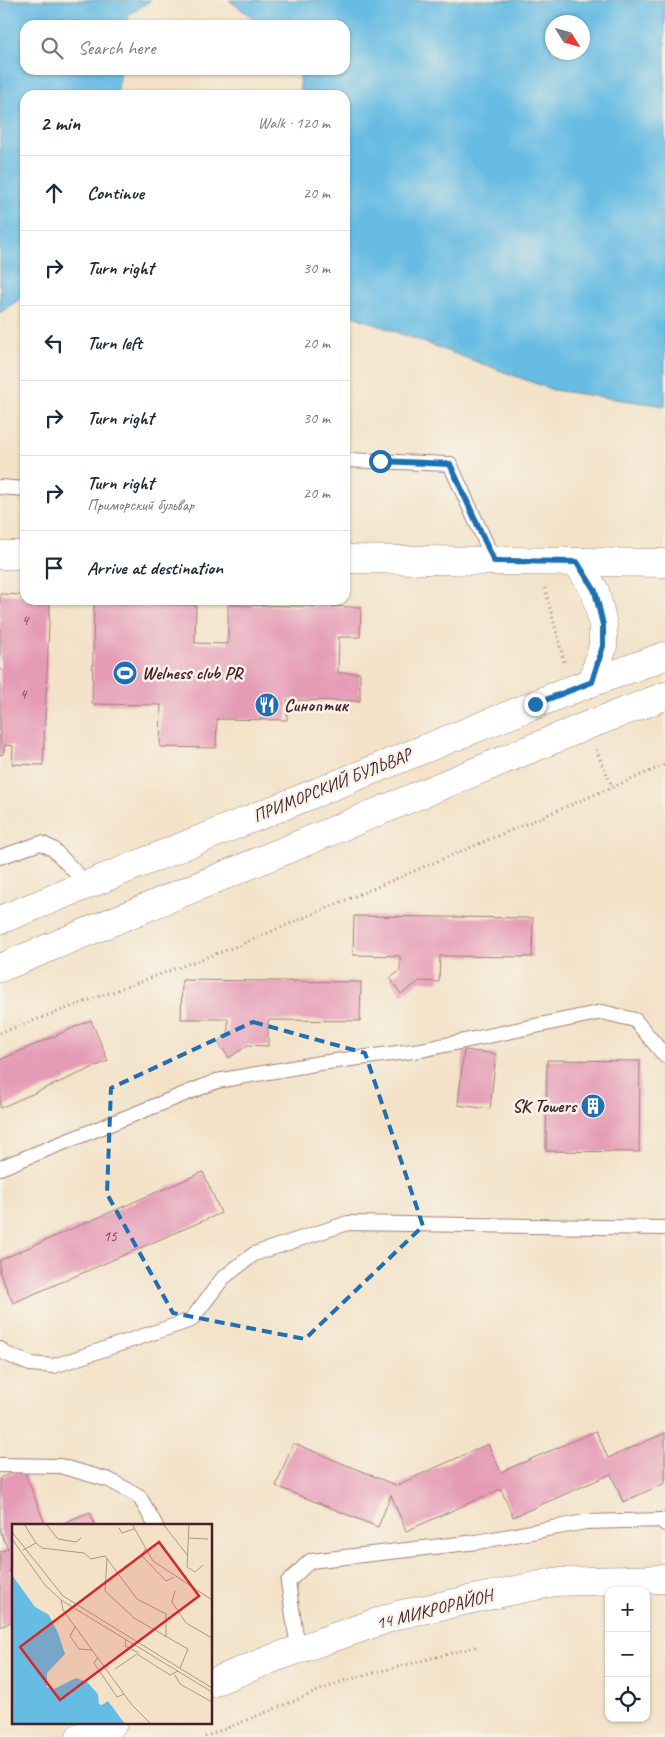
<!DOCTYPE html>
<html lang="en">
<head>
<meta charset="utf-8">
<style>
	body { margin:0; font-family:Caveat,sans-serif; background:#f2f2f3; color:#1f2937 }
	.controls { position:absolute; right:15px; bottom:15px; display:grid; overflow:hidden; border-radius:10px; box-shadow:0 1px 4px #0004 }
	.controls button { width:45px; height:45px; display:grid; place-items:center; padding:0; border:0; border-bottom:1px solid #e0e1e3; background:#fff; color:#1f2937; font:25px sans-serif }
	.compass { position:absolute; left:545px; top:15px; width:45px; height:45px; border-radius:50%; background:#fff; box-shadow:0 1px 4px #0004; rotate:127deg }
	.stop { position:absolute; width:15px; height:15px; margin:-11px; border:4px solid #1f6fb2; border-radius:50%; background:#fff }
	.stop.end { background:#1f6fb2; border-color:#fff; box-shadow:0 1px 5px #0008 }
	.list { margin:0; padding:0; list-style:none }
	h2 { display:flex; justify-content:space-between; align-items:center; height:65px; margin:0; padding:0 20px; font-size:21px }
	h2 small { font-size:16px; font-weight:400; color:#747a83 }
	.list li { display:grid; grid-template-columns:32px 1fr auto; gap:15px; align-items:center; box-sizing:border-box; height:75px; padding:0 20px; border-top:1px solid #e0e1e3 }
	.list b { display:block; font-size:19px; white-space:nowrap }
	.list p { margin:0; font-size:16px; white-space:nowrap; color:#747a83 }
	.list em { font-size:16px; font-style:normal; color:#747a83 }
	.icon { flex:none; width:28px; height:28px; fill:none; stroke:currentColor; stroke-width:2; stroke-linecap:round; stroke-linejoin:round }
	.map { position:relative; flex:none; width:665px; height:1737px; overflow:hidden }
	.search { position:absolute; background:#fff; box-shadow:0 1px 4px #0004; left:20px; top:20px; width:330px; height:55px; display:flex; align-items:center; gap:12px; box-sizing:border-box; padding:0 18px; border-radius:15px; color:#747a83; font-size:19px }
	.panel { position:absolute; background:#fff; box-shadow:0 1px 4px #0004; left:20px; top:90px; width:330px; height:515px; border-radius:15px }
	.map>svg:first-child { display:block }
</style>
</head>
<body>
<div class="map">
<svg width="665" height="1737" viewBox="0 0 665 1737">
	<rect width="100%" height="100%" fill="#f7f3e8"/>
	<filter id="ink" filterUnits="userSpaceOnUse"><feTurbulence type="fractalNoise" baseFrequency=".02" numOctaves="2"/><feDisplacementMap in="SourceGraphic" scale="10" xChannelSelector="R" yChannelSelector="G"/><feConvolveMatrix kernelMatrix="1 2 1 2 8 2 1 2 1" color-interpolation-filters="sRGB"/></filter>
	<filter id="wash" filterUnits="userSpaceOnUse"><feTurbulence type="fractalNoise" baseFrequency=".0096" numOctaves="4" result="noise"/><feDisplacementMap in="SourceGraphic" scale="20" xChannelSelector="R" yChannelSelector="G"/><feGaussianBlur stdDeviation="1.12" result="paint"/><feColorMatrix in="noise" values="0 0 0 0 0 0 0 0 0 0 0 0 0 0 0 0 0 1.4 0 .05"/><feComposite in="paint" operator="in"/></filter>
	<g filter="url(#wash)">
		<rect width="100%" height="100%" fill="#f3e2c8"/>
		<g fill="#67bce3" stroke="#586e87" fill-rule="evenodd">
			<path d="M0,0H151L129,15L127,25H25V70H121L117,95H25V295L0,313Z"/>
			<path d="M229,0H665V406L553,390L345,313V95H300V70H345V25H262ZM552,22H582V52H552Z"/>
		</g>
		<g id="blocks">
			<g fill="#e59bb6">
				<path d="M0,594L25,595V600H50L43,765L12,764L13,746L5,745L3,754L0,755Z"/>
				<path d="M94,603L196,605L195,643L228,644V605L361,607L360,637H339L338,673H360V701L287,700V720L217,719L216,748L160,747L161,705L92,704Z"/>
				<path d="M354,916L533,918L532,957L440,956L439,982L420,981L401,994L390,978L400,971V956L353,955Z"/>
				<path d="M182,980L361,982L360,1021L268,1020V1046L248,1045L229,1058L218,1042L228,1034V1019H181Z"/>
				<path d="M91,1020L108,1061L0,1108V1060Z"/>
				<path d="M464,1050L496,1054L490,1109L458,1105Z"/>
				<path d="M547,1060L640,1061L639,1152L546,1151Z"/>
				<path d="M203,1172L221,1213L13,1303L0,1273V1260Z"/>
				<path d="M596,1431L608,1458L665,1433V1483L623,1502L611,1474L513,1517L501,1489L406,1531L391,1495L378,1527L276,1486L293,1443L395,1485V1486L488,1444L501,1472Z"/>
				<path d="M23,1468L46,1526H14V1567L9,1570L14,1582V1621L0,1627V1552L8,1549L0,1530V1478Z"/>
				<path d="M90,1512L95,1526H56Z"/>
			</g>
		</g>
	</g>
	<g filter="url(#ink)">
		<use href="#blocks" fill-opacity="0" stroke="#9e807a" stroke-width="1"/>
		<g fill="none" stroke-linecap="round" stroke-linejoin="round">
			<defs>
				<g id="lane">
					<path d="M345,460L450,464L494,561"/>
					<path d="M0,487L25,489"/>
					<path d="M0,857L41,843L53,849L87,884"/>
					<path d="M0,1168L217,1081L320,1063L421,1050L602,1012L635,1020L665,1056"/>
					<path d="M0,1349L4,1353L30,1364L54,1366L191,1320L223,1278L254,1254L348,1223L665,1228"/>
					<path d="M0,1465L60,1466L109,1480L139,1496L156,1526"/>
					<path d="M298,1649L288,1582L310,1561L477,1542L585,1522L663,1520L665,1524"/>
				</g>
				<g id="street">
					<path d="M0,555H25"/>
					<path d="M345,559L665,563"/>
					<path d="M577,562L595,591L603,625V646L592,682"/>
					<path d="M211,1683L274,1658L398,1615L554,1582L665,1579"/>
					<path d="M80,1737L113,1723"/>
				</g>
				<g id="secondary">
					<path d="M0,920L571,690L665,656"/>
					<path d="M0,968L586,726L665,696"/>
				</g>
			</defs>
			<use href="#lane" stroke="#9e807a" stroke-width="16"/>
			<use href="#street" stroke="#9e807a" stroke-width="29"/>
			<use href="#secondary" stroke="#9e807a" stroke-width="29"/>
			<g stroke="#9e807a" stroke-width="3" stroke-dasharray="1 4" stroke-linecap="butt">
				<path d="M545,588L565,665"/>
				<path d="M596,750L612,786"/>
				<path d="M0,1033L237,946L665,765"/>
				<path d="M205,1737L343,1681L479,1646"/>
			</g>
			<use href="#lane" stroke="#fff" stroke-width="14"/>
			<use href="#street" stroke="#fff" stroke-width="28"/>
			<use href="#secondary" stroke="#fff" stroke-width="28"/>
		</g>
	</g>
	<g fill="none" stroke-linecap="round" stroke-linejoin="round" filter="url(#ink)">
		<path stroke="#1f6fb2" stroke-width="6" d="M380,461L450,464L494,561L577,562L595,591L603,625V646L592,682L535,704"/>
	</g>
	<path fill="none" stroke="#1f6fb2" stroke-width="4" stroke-dasharray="10 6" stroke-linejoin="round" d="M253,1022L365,1053L423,1226L305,1339L173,1313L107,1194L111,1088Z"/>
	<defs>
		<symbol id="stadium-disc" viewBox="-11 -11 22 22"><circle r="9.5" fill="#1f6fb2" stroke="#f7f3e8"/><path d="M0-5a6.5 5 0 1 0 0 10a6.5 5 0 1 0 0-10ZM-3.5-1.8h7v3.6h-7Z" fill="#fff"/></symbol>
		<symbol id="restaurant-disc" viewBox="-11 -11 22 22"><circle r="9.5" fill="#1f6fb2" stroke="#f7f3e8"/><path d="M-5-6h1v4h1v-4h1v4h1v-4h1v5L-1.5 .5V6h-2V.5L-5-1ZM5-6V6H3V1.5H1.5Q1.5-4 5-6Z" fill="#fff"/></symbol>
		<symbol id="building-disc" viewBox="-11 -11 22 22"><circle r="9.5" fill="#1f6fb2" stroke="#f7f3e8"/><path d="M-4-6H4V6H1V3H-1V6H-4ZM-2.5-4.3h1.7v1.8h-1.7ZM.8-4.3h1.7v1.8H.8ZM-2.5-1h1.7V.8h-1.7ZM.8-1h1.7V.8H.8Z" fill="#fff"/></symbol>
	</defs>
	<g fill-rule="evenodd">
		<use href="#stadium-disc" x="111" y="659" width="28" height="28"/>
		<use href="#restaurant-disc" x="253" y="691" width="28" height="28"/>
		<use href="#building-disc" x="579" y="1092" width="28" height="28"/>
	</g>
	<g text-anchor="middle" stroke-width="5" stroke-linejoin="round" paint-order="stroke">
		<g font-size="15" fill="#713e4e">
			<text x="25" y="625">4</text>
			<text x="23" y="699">4</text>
			<text x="110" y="1241">15</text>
		</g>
		<g font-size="18" font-weight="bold" fill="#4a1f2b" stroke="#f7f3e8" text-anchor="start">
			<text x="142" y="679">Welness club PR</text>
			<text x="284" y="711">Синоптик</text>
			<text x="576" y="1112" text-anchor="end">SK Towers</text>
		</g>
		<g font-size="18" fill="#4a1f2b" stroke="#f7f3e8">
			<text transform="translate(332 785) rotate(-22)" y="6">ПРИМОРСКИЙ БУЛЬВАР</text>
			<text transform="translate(434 1609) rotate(-14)" y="6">14 МИКРОРАЙОН</text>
		</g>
	</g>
	<g transform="translate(12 1524)">
		<rect width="200" height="200" fill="#f3e2c8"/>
		<path d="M0,51L23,83L37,91L46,109L53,130L35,149V163L42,165L64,154L75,158L86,170L87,180L90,181L96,177L113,200H0Z" fill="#67bce3"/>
		<path fill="none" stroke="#af9489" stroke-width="1" d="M12,0L24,19M34,0L46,15L64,18L69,14M120,0L141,37L200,76M151,0L176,32M177,0L175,43L183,48L191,41M107,4L110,9L122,5M0,8L51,72L200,164M176,14L196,15M0,15L33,61L49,76L200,168M133,25L130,32L154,57L162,53M11,26L24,19L30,24L72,29L79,35L93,32L125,75L154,90V113M95,34L93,67L122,94L176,125L168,144M163,67L160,78L174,99L200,114M49,76L51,86L120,181L139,200M63,103L58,112L67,125L80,126M114,116L113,122L127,129M86,133L82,139L105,173L112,170M103,145L125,130L158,151L166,147M163,151L168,160L200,178"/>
		<path fill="#d62828" fill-opacity="0.15" stroke="#d62828" stroke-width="2.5" d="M147,18L187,72L48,176L8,123Z"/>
		<rect width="200" height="200" fill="none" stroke="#4a1f2b" stroke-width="2.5"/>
	</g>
</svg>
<div class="controls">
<button>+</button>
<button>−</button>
<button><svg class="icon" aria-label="locate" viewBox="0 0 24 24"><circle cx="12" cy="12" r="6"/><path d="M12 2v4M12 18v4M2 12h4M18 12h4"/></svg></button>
</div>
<svg class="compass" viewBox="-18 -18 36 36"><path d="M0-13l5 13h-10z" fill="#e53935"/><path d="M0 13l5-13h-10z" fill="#747a83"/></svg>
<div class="stop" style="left:380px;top:461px"></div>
<div class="stop end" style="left:535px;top:704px"></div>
<div class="search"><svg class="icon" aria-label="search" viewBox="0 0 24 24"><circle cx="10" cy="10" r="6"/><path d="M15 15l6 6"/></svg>Search here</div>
<section class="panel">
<h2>2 min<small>Walk · 120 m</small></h2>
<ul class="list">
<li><svg class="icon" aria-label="ahead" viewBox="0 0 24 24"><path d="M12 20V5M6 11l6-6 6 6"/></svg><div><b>Continue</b></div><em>20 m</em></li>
<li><svg class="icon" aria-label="right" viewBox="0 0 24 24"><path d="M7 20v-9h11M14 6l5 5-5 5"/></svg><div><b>Turn right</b></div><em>30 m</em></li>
<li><svg class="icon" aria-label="left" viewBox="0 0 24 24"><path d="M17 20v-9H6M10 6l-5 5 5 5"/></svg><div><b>Turn left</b></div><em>20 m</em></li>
<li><svg class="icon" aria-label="right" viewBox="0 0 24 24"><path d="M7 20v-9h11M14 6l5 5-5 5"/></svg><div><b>Turn right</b></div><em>30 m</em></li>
<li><svg class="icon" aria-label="right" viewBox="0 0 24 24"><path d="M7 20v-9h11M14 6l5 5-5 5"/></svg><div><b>Turn right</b><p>Приморский бульвар</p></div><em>20 m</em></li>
<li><svg class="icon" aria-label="arrive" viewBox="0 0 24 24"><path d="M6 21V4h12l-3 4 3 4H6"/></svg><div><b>Arrive at destination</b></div></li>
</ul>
</section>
</div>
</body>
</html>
